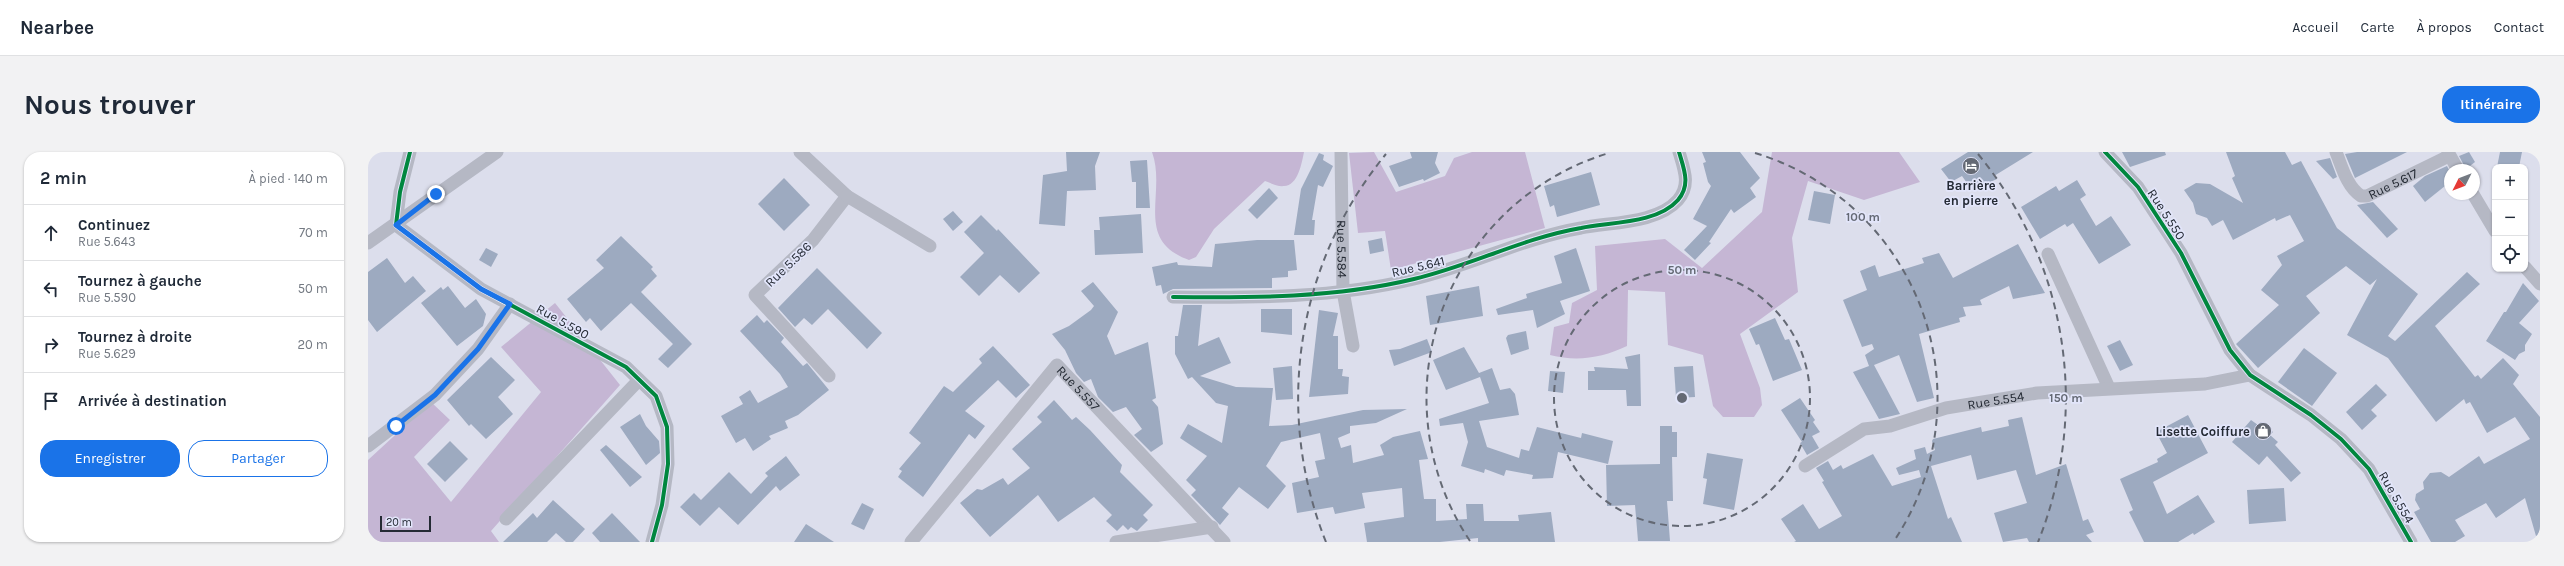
<!DOCTYPE html>
<html lang="fr">
<head>
<meta charset="utf-8">
<style>
	body { margin:0; font-family:Karla,sans-serif; background:#f2f2f3; color:#1f2937 }
	.controls { position:absolute; right:12px; top:12px; display:grid; overflow:hidden; border-radius:8px; box-shadow:0 1px 3px #0004 }
	.controls button { width:36px; height:36px; display:grid; place-items:center; padding:0; border:0; border-bottom:1px solid #e0e1e3; background:#fff; color:#1f2937; font:20px sans-serif }
	.compass { position:absolute; left:2076px; top:12px; width:36px; height:36px; border-radius:50%; background:#fff; box-shadow:0 1px 3px #0004; rotate:228deg }
	.scale { position:absolute; left:12px; bottom:10px; width:51px; box-sizing:border-box; padding-left:4px; border:2px solid #242a34; border-top:0; font-size:11px; line-height:14px; white-space:nowrap; color:#242a34; -webkit-text-stroke:3px #e2e5fa; paint-order:stroke }
	.stop { position:absolute; width:12px; height:12px; margin:-9px; border:3px solid #1a73e8; border-radius:50%; background:#fff }
	.stop.end { background:#1a73e8; border-color:#fff; box-shadow:0 1px 4px #0008 }
	.list { margin:0; padding:0; list-style:none }
	h2 { display:flex; justify-content:space-between; align-items:center; height:52px; margin:0; padding:0 16px; font-size:17px }
	h2 small { font-size:13px; font-weight:400; color:#747a83 }
	.list li { display:grid; grid-template-columns:26px 1fr auto; gap:12px; align-items:center; box-sizing:border-box; height:56px; padding:0 16px; border-top:1px solid #e0e1e3 }
	.list b { display:block; font-size:15px; white-space:nowrap }
	.list p { margin:0; font-size:13px; white-space:nowrap; color:#747a83 }
	.list em { font-size:13px; font-style:normal; color:#747a83 }
	.actions { display:flex; gap:8px; padding:12px 16px }
	.actions a { flex:1; padding:9px 0; border:1px solid #1a73e8; border-radius:16px; text-align:center; font-size:14px; color:#1a73e8 }
	.actions .main { background:#1a73e8; color:#fff }
	.icon { flex:none; width:22px; height:22px; fill:none; stroke:currentColor; stroke-width:2; stroke-linecap:round; stroke-linejoin:round }
	.map { position:relative; flex:none; width:2172px; height:390px; overflow:hidden; border-radius:16px }
	header { display:flex; align-items:center; gap:24px; box-sizing:border-box; height:56px; padding:0 20px; background:#fff; border-bottom:1px solid #e0e1e3 }
	header strong { font-size:19px }
	nav { display:flex; gap:22px; margin-inline-start:auto; font-size:14px }
	.intro { display:flex; align-items:center; justify-content:space-between; box-sizing:border-box; height:96px; padding:0 24px }
	h1 { margin:0; font-size:28px }
	.button { padding:10px 18px; border-radius:16px; background:#1a73e8; color:#fff; font-size:14px; font-weight:700 }
	main { display:flex; gap:24px; padding:0 24px }
	aside { flex:1; background:#fff; border-radius:16px; box-shadow:0 1px 3px #0004 }
	.map>svg:first-child { display:block }
</style>
</head>
<body>
<header>
<strong>Nearbee</strong>
<nav><a>Accueil</a><a>Carte</a><a>À propos</a><a>Contact</a></nav>
</header>
<div class="intro"><h1>Nous trouver</h1><a class="button">Itinéraire</a></div>
<main>
<aside>
<h2>2 min<small>À pied · 140 m</small></h2>
<ul class="list">
<li><svg class="icon" aria-label="ahead" viewBox="0 0 24 24"><path d="M12 20V5M6 11l6-6 6 6"/></svg><div><b>Continuez</b><p>Rue 5.643</p></div><em>70 m</em></li>
<li><svg class="icon" aria-label="left" viewBox="0 0 24 24"><path d="M17 20v-9H6M10 6l-5 5 5 5"/></svg><div><b>Tournez à gauche</b><p>Rue 5.590</p></div><em>50 m</em></li>
<li><svg class="icon" aria-label="right" viewBox="0 0 24 24"><path d="M7 20v-9h11M14 6l5 5-5 5"/></svg><div><b>Tournez à droite</b><p>Rue 5.629</p></div><em>20 m</em></li>
<li><svg class="icon" aria-label="arrive" viewBox="0 0 24 24"><path d="M6 21V4h12l-3 4 3 4H6"/></svg><div><b>Arrivée à destination</b></div></li>
</ul>
<div class="actions"><a class="main">Enregistrer</a><a>Partager</a></div>
</aside>
<div class="map">
<svg width="2172" height="390" viewBox="0 0 2172 390">
	<rect width="100%" height="100%" fill="#dcdeec"/>
	<g fill="#c5b6d4">
		<path d="M784,0H936C934,10 930,34 916,34C910,35 903,31 897,29L846,77L828,105L821,108C765,88 799,41 784,0Z"/>
		<path d="M1006,0L1028,40L1077,24L1086,6L1104,0H1157L1177,76L1023,118L1017,79L990,81L981,1Z"/>
		<path d="M1404,0H1531L1552,30L1496,48L1440,29L1424,86L1430,140L1372,182L1392,236L1394,253L1386,265H1355L1345,254L1335,203L1300,193L1297,140L1260,138L1259,194C1234,206 1209,210 1182,203L1186,175L1201,171L1204,151L1229,138L1227,94L1297,87L1334,116L1394,60Z"/>
		<path d="M187,151L252,233L123,379L131,390H9L0,379V308L63,250L82,268L46,305L83,350L173,240L133,195Z"/>
	</g>
	<g fill="#9daac0">
		<path d="M698,0H732L727,14L728,38L699,39L697,74L671,72L675,23L699,19Z"/>
		<path d="M1042,0H1070L1067,11L1072,21L1056,29L1055,27L1031,35L1021,14L1044,6Z"/>
		<path d="M1334,0H1372L1392,26L1382,36L1388,45L1366,61L1363,57L1341,90L1343,91L1327,108L1316,98L1339,74L1325,67L1343,34L1340,30L1335,11L1338,10Z"/>
		<path d="M1600,0H1665L1626,24L1629,27L1604,38L1594,24L1583,30L1573,17Z"/>
		<path d="M1754,0H1797L1798,3L1762,15Z"/>
		<path d="M1858,0H1917L1924,13L1933,9L1969,76L2050,142L2020,184L2027,189L2099,120L2112,132L2067,174L2107,225L2110,223L2113,227L2135,206L2151,223L2145,232L2172,265V383L2168,384L2157,346L2128,366L2118,351L2087,368L2097,384L2087,390H2063L2046,360L2052,357L2047,348L2048,342L2056,337L2055,330L2062,321L2073,320L2081,325L2111,304L2116,312L2162,287L2147,265L2119,281L2102,250L2098,252L2096,247L2068,270L2020,206L1979,183L2009,127L2002,133L1978,114L1938,144L1952,161L1890,216L1868,192L1911,153L1893,138L1914,113L1909,104L1936,89L1922,63L1908,69L1907,66L1865,88L1855,68L1844,74L1839,66L1828,62L1825,51L1816,38L1828,31L1842,32L1875,51L1864,26L1867,24Z"/>
		<path d="M1989,0H2039L1987,26L1977,2Z"/>
		<path d="M2101,0L2107,10L2098,17L2091,4Z"/>
		<path d="M2132,0H2154L2151,15H2129Z"/>
		<path d="M951,1L956,3L955,8L965,14L955,35L950,33L944,68H947L946,83H926L933,37Z"/>
		<path d="M1962,6L1969,25L1965,27L1948,9Z"/>
		<path d="M779,8L782,56H768V30H764L762,9Z"/>
		<path d="M2079,14L2082,20V30L2057,50L2045,34L2057,24Z"/>
		<path d="M1223,20L1232,53L1189,65L1186,53L1182,55L1176,34Z"/>
		<path d="M416,26L442,53L416,79L390,52Z"/>
		<path d="M1709,28L1718,43L1712,47L1728,74L1743,64L1763,93L1731,112L1705,71L1699,75L1697,72L1672,87L1653,55L1688,34L1691,39Z"/>
		<path d="M901,36L910,46L889,67L880,58Z"/>
		<path d="M1446,39L1467,43L1462,72L1440,68Z"/>
		<path d="M2005,50L2030,77L2019,86L1989,53Z"/>
		<path d="M585,59L595,70L585,79L575,67Z"/>
		<path d="M773,62L775,101L727,103L726,78H732L731,65Z"/>
		<path d="M613,63L629,79L630,77L672,121L651,141L632,123L611,144L592,125L616,101L596,80Z"/>
		<path d="M253,84L285,115L283,117L289,124L273,140L324,192L300,216L290,207L305,192L263,151L233,179L222,166L218,170L199,147L236,116L228,108Z"/>
		<path d="M1014,86L1016,99L1002,102L1000,89Z"/>
		<path d="M889,88H926L929,118L920,119V125L904,126V136L805,137L795,142L793,133L788,134L784,115L809,110L810,113L844,115L847,92Z"/>
		<path d="M1650,92L1677,141L1645,147L1641,134L1612,148L1614,153L1595,155L1598,164L1591,166L1592,170L1551,182L1566,246L1549,250L1531,203L1506,213L1532,262L1511,267L1485,220L1501,214L1497,203L1506,197L1504,192L1494,195L1475,148L1499,138L1492,119L1507,113L1511,125L1556,111L1554,106L1571,101L1585,126Z"/>
		<path d="M118,96L130,102L123,115L111,108Z"/>
		<path d="M1208,96L1222,139L1192,149L1197,162L1169,176L1165,158L1130,163L1128,157L1159,146L1158,142L1194,131L1186,104Z"/>
		<path d="M19,106L37,131L45,124L58,139L9,180L0,168V120Z"/>
		<path d="M449,116L514,181L499,197L460,157L444,173L436,166L427,175L410,156Z"/>
		<path d="M725,130L750,160L739,184L747,203L780,190L788,246L784,248L790,255L795,292L783,300L766,283L774,277L758,255L745,260L730,245L723,227L716,230L708,221L697,198L684,182L701,174L723,158L726,154L713,139Z"/>
		<path d="M2155,131L2171,149L2151,171L2164,182L2157,193V199L2151,202L2147,208L2118,189L2136,160H2138Z"/>
		<path d="M80,134L97,156L108,147L118,162L115,174L89,194L53,151L73,135L75,138Z"/>
		<path d="M1111,134L1115,164L1062,173L1058,144Z"/>
		<path d="M815,153H834L830,194L851,185L863,211L832,224L868,235L905,236L901,274L924,273L995,258L1039,257L1008,271L982,274V281L970,286L973,296L983,293L985,311L1016,303L1012,293L1025,285L1052,279L1060,307L1051,308L1056,347H1068V369L1099,367L1098,352H1115L1116,369H1151L1150,363L1183,360L1187,390H1110V386L1072,390H999L996,371L1036,365L1034,336L994,341L997,356L967,362L965,355L929,361L924,331L951,325L947,309L957,307L952,281L913,290L898,314L918,334L900,357L871,335L854,356L861,362L852,373L823,343L828,338L818,328L839,304L812,286L820,272L854,291L860,254L848,251L824,225L820,227L807,202V184H810Z"/>
		<path d="M893,157H924V183L893,180Z"/>
		<path d="M951,158L970,161L965,184H970V217H975L974,224L981,225L980,242L941,245Z"/>
		<path d="M389,163L396,171L399,168L416,186L413,190L435,214L439,211L461,238L430,263L417,269L420,276L401,284L403,287L385,299L377,286L368,291L353,264L375,252L371,245L382,238L390,251L420,235L412,222L372,179Z"/>
		<path d="M1407,166L1417,188L1421,187L1434,218L1405,229L1391,192L1388,193L1381,177Z"/>
		<path d="M1158,179L1161,197L1143,203L1138,186L1140,183Z"/>
		<path d="M1059,187L1064,200L1026,214L1021,198L1032,197Z"/>
		<path d="M1752,188L1765,213L1752,219L1739,194Z"/>
		<path d="M625,194L662,233L648,246L630,228L597,259L617,274L607,287L601,282L555,345L530,325L534,319L531,317L553,291L541,281L576,234L585,240L614,211L611,207Z"/>
		<path d="M1096,195L1111,221L1124,216L1132,238L1142,236L1147,242L1151,263L1111,269L1119,295L1151,306L1153,297L1161,299L1169,275L1213,286L1214,281L1245,289L1240,312L1190,300L1185,326L1164,327L1165,323L1138,318L1136,324L1117,317L1116,321L1093,314L1100,290L1095,271L1072,274L1071,267L1121,251L1112,225L1078,238L1065,208Z"/>
		<path d="M1936,196L1969,221L1944,254L1910,230Z"/>
		<path d="M1272,202L1273,254H1259L1258,238H1220V219H1227L1226,215L1260,217L1257,205Z"/>
		<path d="M123,205L147,228L130,245L145,262L118,287L103,272L101,274L79,248Z"/>
		<path d="M924,214L925,247L908,248L905,216Z"/>
		<path d="M1325,214L1327,245L1308,246L1306,215Z"/>
		<path d="M1182,219L1197,220L1195,241L1180,239Z"/>
		<path d="M2008,232L2019,243L2003,258L2009,264L1994,278L1978,260Z"/>
		<path d="M1432,246L1447,268L1445,270L1452,280L1444,284L1451,296L1439,303L1432,291L1444,284L1434,290L1413,258Z"/>
		<path d="M686,248L704,268L708,265L722,278L754,313L752,320L785,353L775,363L780,368L769,379L763,375L760,378L755,373L749,379L738,369L744,363L726,345L690,370L670,343L622,385L592,351L609,337L614,338L635,326L640,333L662,316L644,297L674,270L669,265Z"/>
		<path d="M272,262L278,274L291,289L292,301L278,313L252,275Z"/>
		<path d="M1820,263L1840,301L1785,330L1799,362L1830,343L1847,370L1826,383L1825,381L1810,390H1776L1761,360L1765,358L1752,327L1790,310L1789,307L1799,301L1788,280Z"/>
		<path d="M1654,265L1668,323L1698,312L1715,369L1720,367L1726,380L1718,383L1724,390H1661L1659,386L1635,390L1626,361L1659,351L1648,318L1609,328L1603,303L1563,314L1580,367L1583,365L1594,390H1426L1428,389L1413,367L1435,352L1451,377L1474,364L1454,330L1456,329L1448,316L1460,309L1465,318L1473,313L1475,317L1505,302L1524,334L1553,325L1551,318L1531,323L1528,316L1548,307L1546,298L1557,295L1559,302L1567,298L1564,289L1565,287L1613,275L1614,280L1641,274L1640,268Z"/>
		<path d="M1883,268L1890,273L1893,270L1905,280L1902,283L1910,290L1907,293L1933,321L1923,330L1899,304L1891,313L1864,290Z"/>
		<path d="M1292,274H1304V280H1309V305H1304L1305,349H1299L1302,389H1270L1267,353L1239,354L1238,313L1292,312Z"/>
		<path d="M82,289L100,307L77,330L59,312Z"/>
		<path d="M238,293L274,325L262,335L232,298Z"/>
		<path d="M1339,301L1375,307L1366,358L1335,352L1339,327L1335,326Z"/>
		<path d="M418,304L432,323L412,339L408,334L370,373L351,355L332,374L312,355L326,341L333,348L361,320L383,342L400,324L397,321Z"/>
		<path d="M1916,336L1918,369L1881,372L1879,338Z"/>
		<path d="M185,348L217,377L205,390H198L188,381L179,390H135L165,361L169,366Z"/>
		<path d="M494,351L506,357L496,378L483,372Z"/>
		<path d="M244,361L272,390H232L224,381Z"/>
		<path d="M438,372L466,390H426Z"/>
	</g>
	<g fill="none" stroke-linecap="round" stroke-linejoin="round">
		<g stroke="#b5b8c4" stroke-width="13">
			<path d="M42,0L32,40L28,73L113,137L258,215L288,244L299,275L300,312L294,353L284,390"/>
			<path d="M432,0L479,44L445,88L387,143L461,224"/>
			<path id="s1" d="M973,0L975,139L985,194"/>
			<path d="M1737,0L1770,35L1813,101L1862,198L1882,223L1943,263L1973,287L2001,317L2043,390"/>
			<path id="s2" d="M1968,0C1974,15 1979,35 1993,44H1999L2081,4"/>
			<path d="M2080,0L2090,18"/>
			<path d="M2105,42L2127,79"/>
			<path d="M479,44L562,94"/>
			<path d="M0,91L129,0"/>
			<path d="M1680,102L1741,236"/>
			<path d="M2157,115L2172,132"/>
			<path d="M805,145C885,146 967,146 1046,127C1102,114 1155,86 1213,76C1241,70 1289,72 1310,48C1323,33 1316,17 1311,0"/>
			<path d="M0,294L67,243L110,197L142,152"/>
			<path id="s3" d="M1437,314L1496,277L1522,274L1578,256L1669,241L1837,232L1882,223"/>
			<path d="M138,367L271,228"/>
			<path id="s4" d="M543,390L689,213L856,390"/>
			<path d="M748,390L844,375"/>
		</g>
		<defs>
			<g id="cycleway">
				<path d="M42,0L32,40L28,73L113,137L258,215L288,244L299,275L300,312L294,353L284,390"/>
				<path d="M1737,0L1770,35L1813,101L1862,198L1882,223L1943,263L1973,287L2001,317L2043,390"/>
				<path d="M805,145C885,146 967,146 1046,127C1102,114 1155,86 1213,76C1241,70 1289,72 1310,48C1323,33 1316,17 1311,0"/>
			</g>
		</defs>
		<use href="#cycleway" stroke="#e2e5fa" stroke-width="6"/>
		<use href="#cycleway" stroke="#00873e" stroke-width="4"/>
	</g>
	<g fill="none" stroke-linecap="round" stroke-linejoin="round">
		<path stroke="#1a73e8" stroke-width="5" d="M28,274L67,243L110,197L142,152L113,137L28,73L68,42"/>
	</g>
	<g fill="none" stroke="#646974" stroke-width="2" stroke-dasharray="7 5">
		<circle cx="1314" cy="246" r="128"/>
		<path d="M1102 389A256 256 0 0 1 1241 1M1387 1A256 256 0 0 1 1526 389"/>
		<path d="M958 390A384 384 0 0 1 1018 2M1610 2A384 384 0 0 1 1670 390"/>
	</g>
	<defs>
		<symbol id="hotel-disc" viewBox="-11 -11 22 22"><circle r="9.5" fill="#646974" stroke="#e2e5fa"/><path d="M-6-4.5h1.5V1H6V5H4.5V3h-9V5H-6ZM-4 0a1.8 1.8 0 1 1 3.6 0ZM.5 0V-2.5h3Q6-2.5 6 0Z" fill="#fff"/></symbol>
		<symbol id="shop-disc" viewBox="-11 -11 22 22"><circle r="9.5" fill="#646974" stroke="#e2e5fa"/><path d="M-5-2.5h2.3a2.7 3.5 0 0 1 5.4 0H5L5.5 6h-11ZM-1.5-2.5h3a1.5 2.3 0 0 0-3 0Z" fill="#fff"/></symbol>
	</defs>
	<g fill-rule="evenodd">
		<use href="#hotel-disc" x="1593" y="4" width="20" height="20"/>
		<use href="#shop-disc" x="1885" y="269" width="20" height="20"/>
	</g>
	<g text-anchor="middle" stroke-width="3.5" stroke-linejoin="round" paint-order="stroke">
		<g font-size="13" fill="#242a34" stroke="#e2e5fa">
			<text dy="5" stroke="none"><textPath href="#s2" startOffset="86">Rue 5.617</textPath></text>
			<text transform="translate(1799 62) rotate(57)" y="5">Rue 5.550</text>
			<text dy="5" stroke="none"><textPath href="#s1" startOffset="97">Rue 5.584</textPath></text>
			<text transform="translate(420 112) rotate(-44)" y="5">Rue 5.586</text>
			<text transform="translate(1050 114) rotate(-13)" y="5">Rue 5.641</text>
			<text transform="translate(195 169) rotate(29)" y="5">Rue 5.590</text>
			<text dy="5" stroke="none"><textPath href="#s4" startOffset="261">Rue 5.557</textPath></text>
			<text dy="5" stroke="none"><textPath href="#s3" startOffset="205">Rue 5.554</textPath></text>
			<text transform="translate(2029 345) rotate(60)" y="5">Rue 5.554</text>
		</g>
		<g font-size="13" font-weight="bold" fill="#242a34" stroke="#e2e5fa">
			<text x="1603" y="38">Barrière<tspan x="1603" dy="15">en pierre</tspan></text>
			<text x="1882" y="284" text-anchor="end">Lisette Coiffure</text>
		</g>
	</g>
	<circle cx="1314" cy="246" r="6" fill="#646974" stroke="#e2e5fa" stroke-width="2"/>
	<g font-size="12" text-anchor="middle" font-weight="bold" fill="#646974" stroke="#e2e5fa" stroke-width="3.5" stroke-linejoin="round" paint-order="stroke">
		<text x="1495" y="69">100 m</text>
		<text x="1314" y="122">50 m</text>
		<text x="1698" y="250">150 m</text>
	</g>
</svg>
<div class="controls">
<button>+</button>
<button>−</button>
<button><svg class="icon" aria-label="locate" viewBox="0 0 24 24"><circle cx="12" cy="12" r="6"/><path d="M12 2v4M12 18v4M2 12h4M18 12h4"/></svg></button>
</div>
<svg class="compass" viewBox="-18 -18 36 36"><path d="M0-13l5 13h-10z" fill="#e53935"/><path d="M0 13l5-13h-10z" fill="#747a83"/></svg>
<div class="scale">20 m</div>
<div class="stop" style="left:28px;top:274px"></div>
<div class="stop end" style="left:68px;top:42px"></div>
</div>
</main>
</body>
</html>
